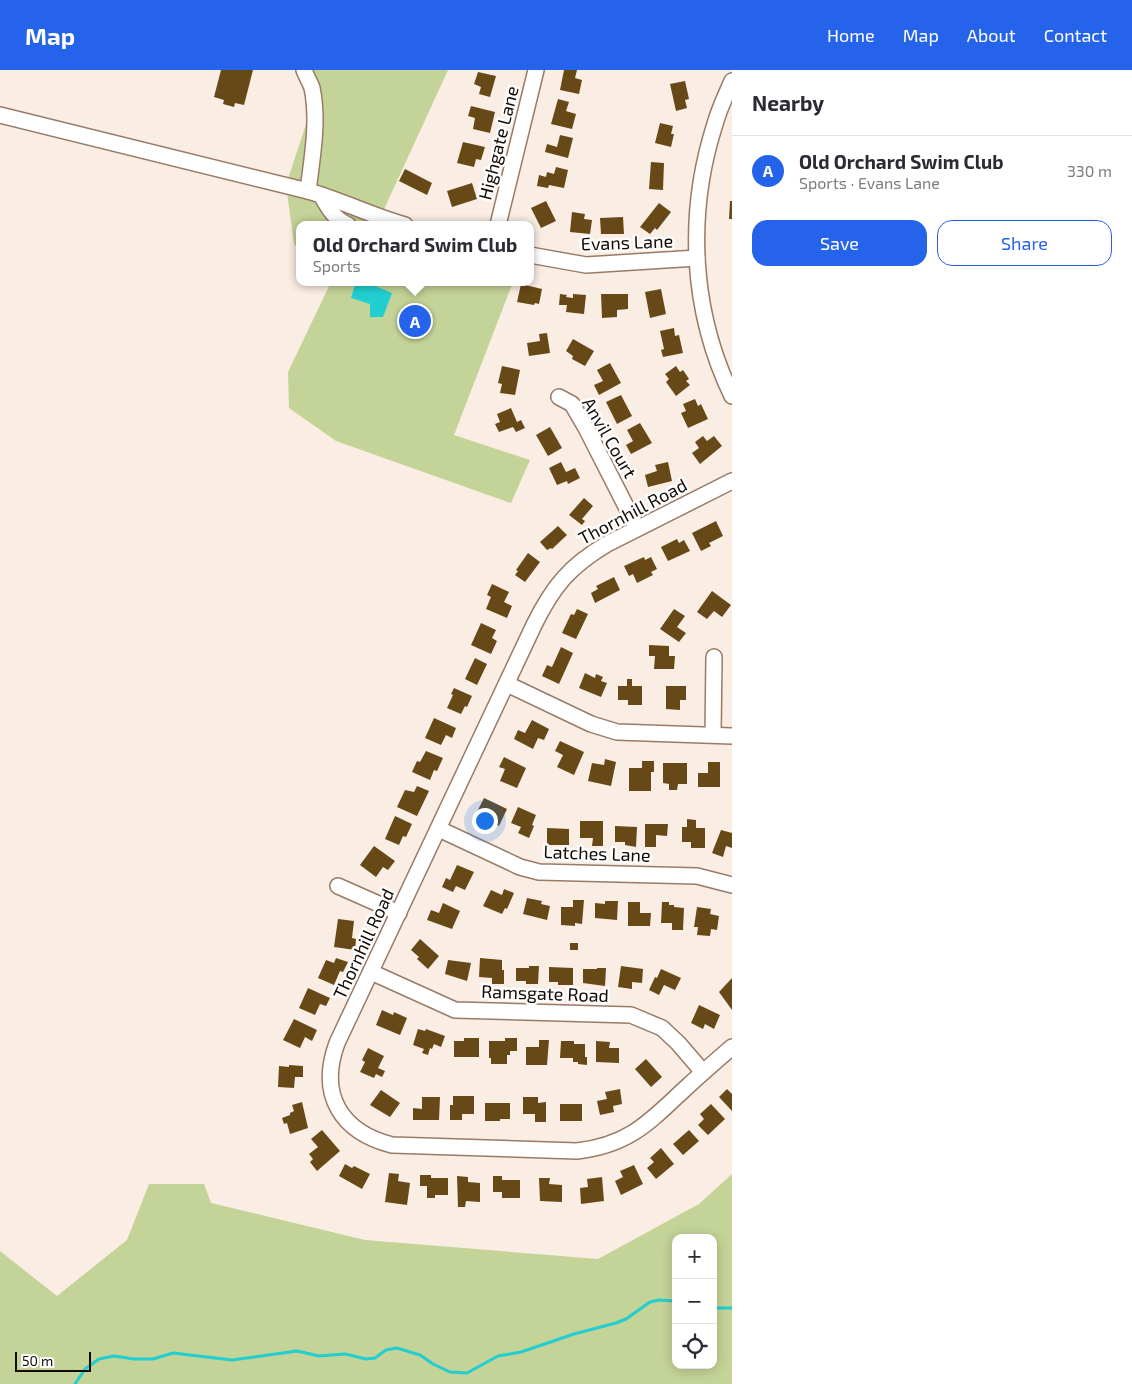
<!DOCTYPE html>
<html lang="en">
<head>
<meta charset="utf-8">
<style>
	body { margin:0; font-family:"Exo 2",sans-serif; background:#f7f7f7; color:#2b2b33 }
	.controls { position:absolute; right:15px; bottom:15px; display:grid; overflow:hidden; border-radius:10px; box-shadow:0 2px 12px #0003 }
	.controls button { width:45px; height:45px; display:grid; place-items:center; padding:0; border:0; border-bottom:1px solid #e1e1e2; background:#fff; color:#2b2b33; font:25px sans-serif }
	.scale { position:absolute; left:15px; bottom:12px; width:76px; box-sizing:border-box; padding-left:5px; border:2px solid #130903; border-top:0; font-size:14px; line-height:18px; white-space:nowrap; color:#130903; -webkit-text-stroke:4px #fdfdfd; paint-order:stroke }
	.you { position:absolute; left:484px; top:750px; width:18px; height:18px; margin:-12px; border:4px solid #fff; border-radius:50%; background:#1a73e8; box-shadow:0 0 0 8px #1a73e833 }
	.badge { display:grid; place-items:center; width:32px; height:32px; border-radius:50%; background:#2563eb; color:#fff; font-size:16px; font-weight:700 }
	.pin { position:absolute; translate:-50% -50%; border:2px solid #fff; box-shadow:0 1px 5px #0006 }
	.popup { position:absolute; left:296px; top:151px; width:238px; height:65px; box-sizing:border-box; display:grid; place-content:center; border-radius:10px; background:#fff; filter:drop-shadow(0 1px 4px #0005); font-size:16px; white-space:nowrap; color:#7c7c81 }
	.popup b { font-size:19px; color:#2b2b33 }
	.popup::after { content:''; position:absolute; left:50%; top:100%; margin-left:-10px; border:10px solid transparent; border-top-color:#fff }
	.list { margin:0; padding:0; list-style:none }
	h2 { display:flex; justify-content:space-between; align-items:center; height:65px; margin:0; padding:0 20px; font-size:21px }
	h2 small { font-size:16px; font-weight:400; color:#7c7c81 }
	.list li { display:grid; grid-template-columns:32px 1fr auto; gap:15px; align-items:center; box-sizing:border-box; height:70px; padding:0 20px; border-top:1px solid #e1e1e2 }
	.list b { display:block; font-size:19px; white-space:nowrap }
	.list p { margin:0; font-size:16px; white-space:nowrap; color:#7c7c81 }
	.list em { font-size:16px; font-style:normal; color:#7c7c81 }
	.actions { display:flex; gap:10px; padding:15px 20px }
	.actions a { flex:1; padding:11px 0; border:1px solid #2563eb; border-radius:15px; text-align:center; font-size:18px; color:#2563eb }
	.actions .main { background:#2563eb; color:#fff }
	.icon { flex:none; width:28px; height:28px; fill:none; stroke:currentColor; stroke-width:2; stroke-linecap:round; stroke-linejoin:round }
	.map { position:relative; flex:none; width:732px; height:1314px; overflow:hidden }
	header { display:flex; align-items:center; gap:30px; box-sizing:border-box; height:70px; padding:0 25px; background:#2563eb; color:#fff }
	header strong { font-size:24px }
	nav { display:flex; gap:28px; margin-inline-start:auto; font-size:18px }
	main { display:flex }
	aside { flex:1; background:#fff }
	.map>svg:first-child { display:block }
</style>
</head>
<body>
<header>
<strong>Map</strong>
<nav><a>Home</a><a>Map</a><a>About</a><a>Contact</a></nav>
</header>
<main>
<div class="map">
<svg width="732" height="1314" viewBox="0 0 732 1314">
	<rect width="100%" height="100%" fill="#faede3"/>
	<g fill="#c4d397" fill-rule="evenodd">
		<path d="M305,0H448L380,148L405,155H300V180L294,174L286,115L318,18Z"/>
		<path d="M331,212H513L454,365L530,390L511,433L336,371L289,338L288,302Z"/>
		<path d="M732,1104V1314H0V1181L57,1226L127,1170L149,1114H204L211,1133L365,1170L598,1189L699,1134ZM676,1168H713V1295H676Z"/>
	</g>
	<path fill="#21ced0" d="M356,212H375V216L392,223L383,247H370V234L351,228Z"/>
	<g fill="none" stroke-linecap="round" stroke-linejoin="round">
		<g stroke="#21ced0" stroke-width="3">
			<path d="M713,1238H732"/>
			<path d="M75,1314L85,1299L99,1289L114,1286L134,1289H153L173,1283L232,1290L297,1281L319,1286L345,1284L366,1289L375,1288L386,1280L397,1278L420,1285L433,1294L450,1302L467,1303L498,1286L521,1282L574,1264L616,1253L626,1249L650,1232L659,1230L676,1231"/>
		</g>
	</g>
	<g fill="#674918">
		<path d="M221,0H253L244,35L235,33L234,37L223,34L224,30L214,27Z"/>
		<path d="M564,0H577L575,8L582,10L579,24L560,20Z"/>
		<path d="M478,2L496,6L490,27L479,24L481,17L474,14Z"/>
		<path d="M685,11L689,29L685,30L687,38L676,41L670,14Z"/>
		<path d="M558,29L569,32L566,41L576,44L572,59L551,54Z"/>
		<path d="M471,36L495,42L490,63L473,59L475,48L468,46Z"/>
		<path d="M660,53L673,56L671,64H674L671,77L655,73Z"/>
		<path d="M560,65L573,68L568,88L545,82L547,74L557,77Z"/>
		<path d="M463,72L485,77L481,90L476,89L474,97L457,93Z"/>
		<path d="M651,92L664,93L663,120L649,119Z"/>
		<path d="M556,97L568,100L564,118L549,115L548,118L537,116L539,105L546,107L547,102L554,104Z"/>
		<path d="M405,99L432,113L427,125L399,111Z"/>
		<path d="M472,113L477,129L452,137L447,121Z"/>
		<path d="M546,131L556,151L541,158L531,138Z"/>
		<path d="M730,131H732V149H729Z"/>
		<path d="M659,133L671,142L657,160L655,158L650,164L640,157Z"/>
		<path d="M572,142L585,144L584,149L592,150L590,164L570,162Z"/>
		<path d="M623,147L624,164H601L600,148Z"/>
		<path d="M521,214L542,219L539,234L535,233L534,235L517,232Z"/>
		<path d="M661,219L666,244L650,248L645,222Z"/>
		<path d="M560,224L567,225L566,227L573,228V224L586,225L584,244L566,242L567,235H559Z"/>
		<path d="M601,224H628V239L617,240V247L602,248Z"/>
		<path d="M674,258L675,266L679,265L683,283L663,287L661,280L664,279L660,261Z"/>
		<path d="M547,263L550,283L529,286L527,273L540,271L539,264Z"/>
		<path d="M573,269L594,281L585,296L572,289L573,286L566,281Z"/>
		<path d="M610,293L621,313L599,325L594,315L603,311L597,300Z"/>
		<path d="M502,296L520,300L515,325L500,323L502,314L498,313Z"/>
		<path d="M676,296L680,302L683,300L689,309L686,311L690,315L676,326L666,312L669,309L665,304Z"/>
		<path d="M621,325L632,346L617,354L606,332Z"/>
		<path d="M695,329L698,336L701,334L708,349L688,358L681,343L686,341L683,334Z"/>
		<path d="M511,338L517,352L521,350L525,358L516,362L513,357L499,362L495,354L500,352L497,344Z"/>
		<path d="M640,353L652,373L631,384L626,375L633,371L627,360Z"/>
		<path d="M550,357L562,378L548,386L536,365Z"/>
		<path d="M703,366L707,371L714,366L722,376L700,394L692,383L699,378L695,372Z"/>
		<path d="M561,392L566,402L575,398L580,408L568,414L567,411L557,415L549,398Z"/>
		<path d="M668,392L672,411L648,417L645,405L657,401L655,395Z"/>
		<path d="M584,428L593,436L582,449L585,451L582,455L569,445Z"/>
		<path d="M716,451L723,466L709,473L711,476L701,481L692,463Z"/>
		<path d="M558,456L567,465L552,479L551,478L547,480L540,472Z"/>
		<path d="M677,469L679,473L684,470L690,481L668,491L661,477Z"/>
		<path d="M528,483L540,492L525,512L515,505L518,501L516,500Z"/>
		<path d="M644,487L645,490L651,487L657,499L651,502L653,505L637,513L633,504L629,506L624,496Z"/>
		<path d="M614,507L620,520L595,533L591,523L598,519L596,516Z"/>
		<path d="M492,514L509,522L504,532L512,536L507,548L486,539L491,527L487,525Z"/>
		<path d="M712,521L731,535L722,547L714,541L707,549L697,542Z"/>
		<path d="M577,539L588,544L576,569L562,563L571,544L574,545Z"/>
		<path d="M674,539L685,546L677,557L686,563L679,572L660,559Z"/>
		<path d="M481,553L496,560L492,568L497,571L491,584L471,575Z"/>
		<path d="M649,575L669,576V586H675L674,599H654L655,586H649Z"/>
		<path d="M561,577L573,583L559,614L542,606L547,595L552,597Z"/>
		<path d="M475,588L487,594L477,615L465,609Z"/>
		<path d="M585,603L595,608L596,604L603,607L601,611L607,613L601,627L579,618Z"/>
		<path d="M627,609H632V616H642V635H628V630H618V616H627Z"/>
		<path d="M666,616H686V630H680V640L666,639Z"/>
		<path d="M454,618L472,626L467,637L465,636L461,644L447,638L453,625L451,624Z"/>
		<path d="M434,648L456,658L452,668L446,665L441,675L425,668Z"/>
		<path d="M532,650L549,659L544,670L538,668L533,679L514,669L518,660L525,663Z"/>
		<path d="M560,671L584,682L574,705L557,697L563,685L555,681Z"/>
		<path d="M426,681L443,688L437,701L434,700L430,710L412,702L417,691L420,692Z"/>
		<path d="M504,687L526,698L517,718L500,711L505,699L499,697Z"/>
		<path d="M605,689L616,692L611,716L588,711L592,693L604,695Z"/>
		<path d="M642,691H654V702H651V721H629V698H642Z"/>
		<path d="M708,692H720V717H698V703H708Z"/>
		<path d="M663,693H687V714H678L677,720H669V714L663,713Z"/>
		<path d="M417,716L429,721L417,746L397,737L405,720L414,722Z"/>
		<path d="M484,728L507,739L499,756L486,749L487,747L477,742Z"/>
		<path d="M518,737L536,745L532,755L534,756L529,768L518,763L521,757L511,753Z"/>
		<path d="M395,746L412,754L406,767L403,766L399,775L385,769Z"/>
		<path d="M687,749L696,750V758H705V778H691V772H682V757H687Z"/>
		<path d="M580,751H603V776H592L593,768H580Z"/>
		<path d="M645,754H668L667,766L656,765V777H645Z"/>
		<path d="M615,756L637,757L636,777L625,775V772H615Z"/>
		<path d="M547,758L569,759V775H547Z"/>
		<path d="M721,760L732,763V778L726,776L723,787L712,783Z"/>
		<path d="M374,776L395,791L388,800L383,797L376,807L360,795Z"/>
		<path d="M457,795L474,802L465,820L456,816L453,822L442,817L446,808L450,810Z"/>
		<path d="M504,819L514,823L507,839L505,838L502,844L483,836L491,820L502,825Z"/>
		<path d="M527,828L542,831L541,834L550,836L547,850L523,844Z"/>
		<path d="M573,830H584L582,854L575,853V856L561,855V837H573Z"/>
		<path d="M605,831H618L617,850L595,848V833L605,834Z"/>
		<path d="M628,832H640V843H651L650,856H628Z"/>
		<path d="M662,832H669V835H674V837L684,838L683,860H672V853H661Z"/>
		<path d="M443,833L460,841L452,859L427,850L431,840L439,843Z"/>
		<path d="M697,837L711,839L710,844L719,846L717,860L711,859L710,866L697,865L698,857H694Z"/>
		<path d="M338,849L354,851L352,868L356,869L355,880L334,877Z"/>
		<path d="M420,869L439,886L428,899L417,889L419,887L411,880Z"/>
		<rect x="570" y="873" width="8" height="7"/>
		<path d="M336,888L348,892L343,902L340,901L334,915L318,908L326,890L334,893Z"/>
		<path d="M480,888L502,890V900H504V914H492V908L479,907Z"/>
		<path d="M448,890L471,893L467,911L445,904Z"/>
		<path d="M529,896H539L538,914H526V911H516V898H529Z"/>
		<path d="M621,896L643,899L642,913L632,912V919L618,917Z"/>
		<path d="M549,897L573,898V915H558V912H549Z"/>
		<path d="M597,898H606L605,916L583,913V899H597Z"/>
		<path d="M661,899L681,908L675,920L664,915L659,925L649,920L655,907L657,908Z"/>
		<path d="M732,908V940L719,922Z"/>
		<path d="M308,918L330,928L326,936L320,934L315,945L299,938Z"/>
		<path d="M699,935L720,945L714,959L705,954L703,959L691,953Z"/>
		<path d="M382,940L393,945L394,942L407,948L400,965L376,955Z"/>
		<path d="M294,949L317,960L312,971L305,967L300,978L283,970Z"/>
		<path d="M418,959L425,961L426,959L445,966L441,977L434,974L432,979L430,978L428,985L422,983L424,979L413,975Z"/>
		<path d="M464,968H479V987H454V971H464Z"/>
		<path d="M505,968H517V981H510V985H507V994H491V988H489V971H505Z"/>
		<path d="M539,970H549L547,995H526V977H539Z"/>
		<path d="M561,971H574V974H585V987H587V995L578,994V992H573V988H560Z"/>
		<path d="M596,971L610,972L609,978H619V993L596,992Z"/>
		<path d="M368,978L384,986L378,998L385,1001L382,1007L376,1004L374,1008L360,1002L365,992L362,990Z"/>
		<path d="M646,989L662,1007L651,1017L635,999Z"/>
		<path d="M289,995L303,996V1007H295L294,1018L278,1017L279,996L289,997Z"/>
		<path d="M620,1019L622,1034L613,1036L614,1042L600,1045L597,1031L607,1029L605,1022Z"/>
		<path d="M727,1019L732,1024V1041L719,1027Z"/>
		<path d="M381,1020L400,1033L390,1047L370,1035Z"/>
		<path d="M453,1026H474V1044H462V1050H450V1035H453Z"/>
		<path d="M422,1027H440L439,1050H413V1038L422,1039Z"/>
		<path d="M523,1027H538V1033L546,1032V1052H535V1044H523Z"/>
		<path d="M302,1032L308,1058L290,1064L287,1053L284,1054L282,1048L290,1045V1043L294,1041L292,1035Z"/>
		<path d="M485,1033H510V1049H500V1051H485Z"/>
		<rect x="560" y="1034" width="22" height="17"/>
		<path d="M711,1034L725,1049L708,1065L698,1055L704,1049L700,1044Z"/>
		<path d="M322,1060L340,1081L317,1101L310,1092L313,1089L309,1084L318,1077L311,1069Z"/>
		<path d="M689,1060L699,1071L683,1085L673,1074Z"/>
		<path d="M661,1078L674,1094L656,1109L647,1098L654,1092L650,1088Z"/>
		<path d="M345,1094L352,1098L354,1096L370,1104L362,1119L339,1106Z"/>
		<path d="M634,1095L643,1114L621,1125L615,1111L623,1107L620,1101Z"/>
		<path d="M389,1103L399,1104L398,1111L410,1113L407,1135L385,1132Z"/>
		<path d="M420,1105H431V1108H448V1125H435V1128H427V1116H420Z"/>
		<path d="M457,1106L468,1107V1112L480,1113V1132L466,1131L465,1137H458Z"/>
		<path d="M493,1106H502V1110H520V1128H502V1122H493Z"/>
		<path d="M602,1107L604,1131L581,1134L580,1118L588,1117L587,1109Z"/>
		<path d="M539,1108H550L549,1114L562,1115V1132L540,1131Z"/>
	</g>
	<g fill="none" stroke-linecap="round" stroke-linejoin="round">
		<defs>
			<g id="minor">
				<path d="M304,0C306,6 310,12 312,18C319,51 312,88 308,121"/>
				<path d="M732,11C726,25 719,39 715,54C686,144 691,241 732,326"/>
				<path d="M0,45L308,121C341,130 372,146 405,155"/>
				<path d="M321,125C328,137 334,149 348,155"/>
				<path d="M498,155L536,0"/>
				<path d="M530,185L586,195L697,188"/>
				<path d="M559,327L572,334L586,358L637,458"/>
				<path d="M732,411L607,474C570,496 553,516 534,555L337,973C318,1025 341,1062 392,1075L577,1081C631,1075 651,1050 688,1016C702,1003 717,990 732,977"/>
				<path d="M507,614L591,654L617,662L732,666"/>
				<path d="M713,664L714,587"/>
				<path d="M439,759L520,797L539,802L697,806L732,815"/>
				<path d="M338,816L399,843"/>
				<path d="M371,902L455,940L631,945L662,958L678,973L703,1002"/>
			</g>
		</defs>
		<use href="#minor" stroke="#997b66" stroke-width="18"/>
		<use href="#minor" stroke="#fff" stroke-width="15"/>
	</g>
	<g text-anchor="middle" stroke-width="5" stroke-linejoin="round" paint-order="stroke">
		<g font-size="18" fill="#130903" stroke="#fdfdfd">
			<text transform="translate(499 73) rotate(-76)" y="6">Highgate Lane</text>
			<text transform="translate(627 173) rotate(-2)" y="6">Evans Lane</text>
			<text transform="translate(609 368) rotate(60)" y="6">Anvil Court</text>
			<text transform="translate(633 442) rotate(-28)" y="6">Thornhill Road</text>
			<text transform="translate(597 784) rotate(2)" y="6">Latches Lane</text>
			<text transform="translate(364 874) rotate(-65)" y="6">Thornhill Road</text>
			<text transform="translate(545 924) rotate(2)" y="6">Ramsgate Road</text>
		</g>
	</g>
</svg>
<div class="controls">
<button>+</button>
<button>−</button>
<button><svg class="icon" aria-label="locate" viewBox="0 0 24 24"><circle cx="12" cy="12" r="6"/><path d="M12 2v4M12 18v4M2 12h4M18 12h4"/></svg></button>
</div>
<div class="scale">50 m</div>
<div class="you"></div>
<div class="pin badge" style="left:415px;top:251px">A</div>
<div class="popup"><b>Old Orchard Swim Club</b>Sports</div>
</div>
<aside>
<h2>Nearby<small></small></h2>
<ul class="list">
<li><span class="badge">A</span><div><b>Old Orchard Swim Club</b><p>Sports · Evans Lane</p></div><em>330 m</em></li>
</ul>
<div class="actions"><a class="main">Save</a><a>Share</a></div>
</aside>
</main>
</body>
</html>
